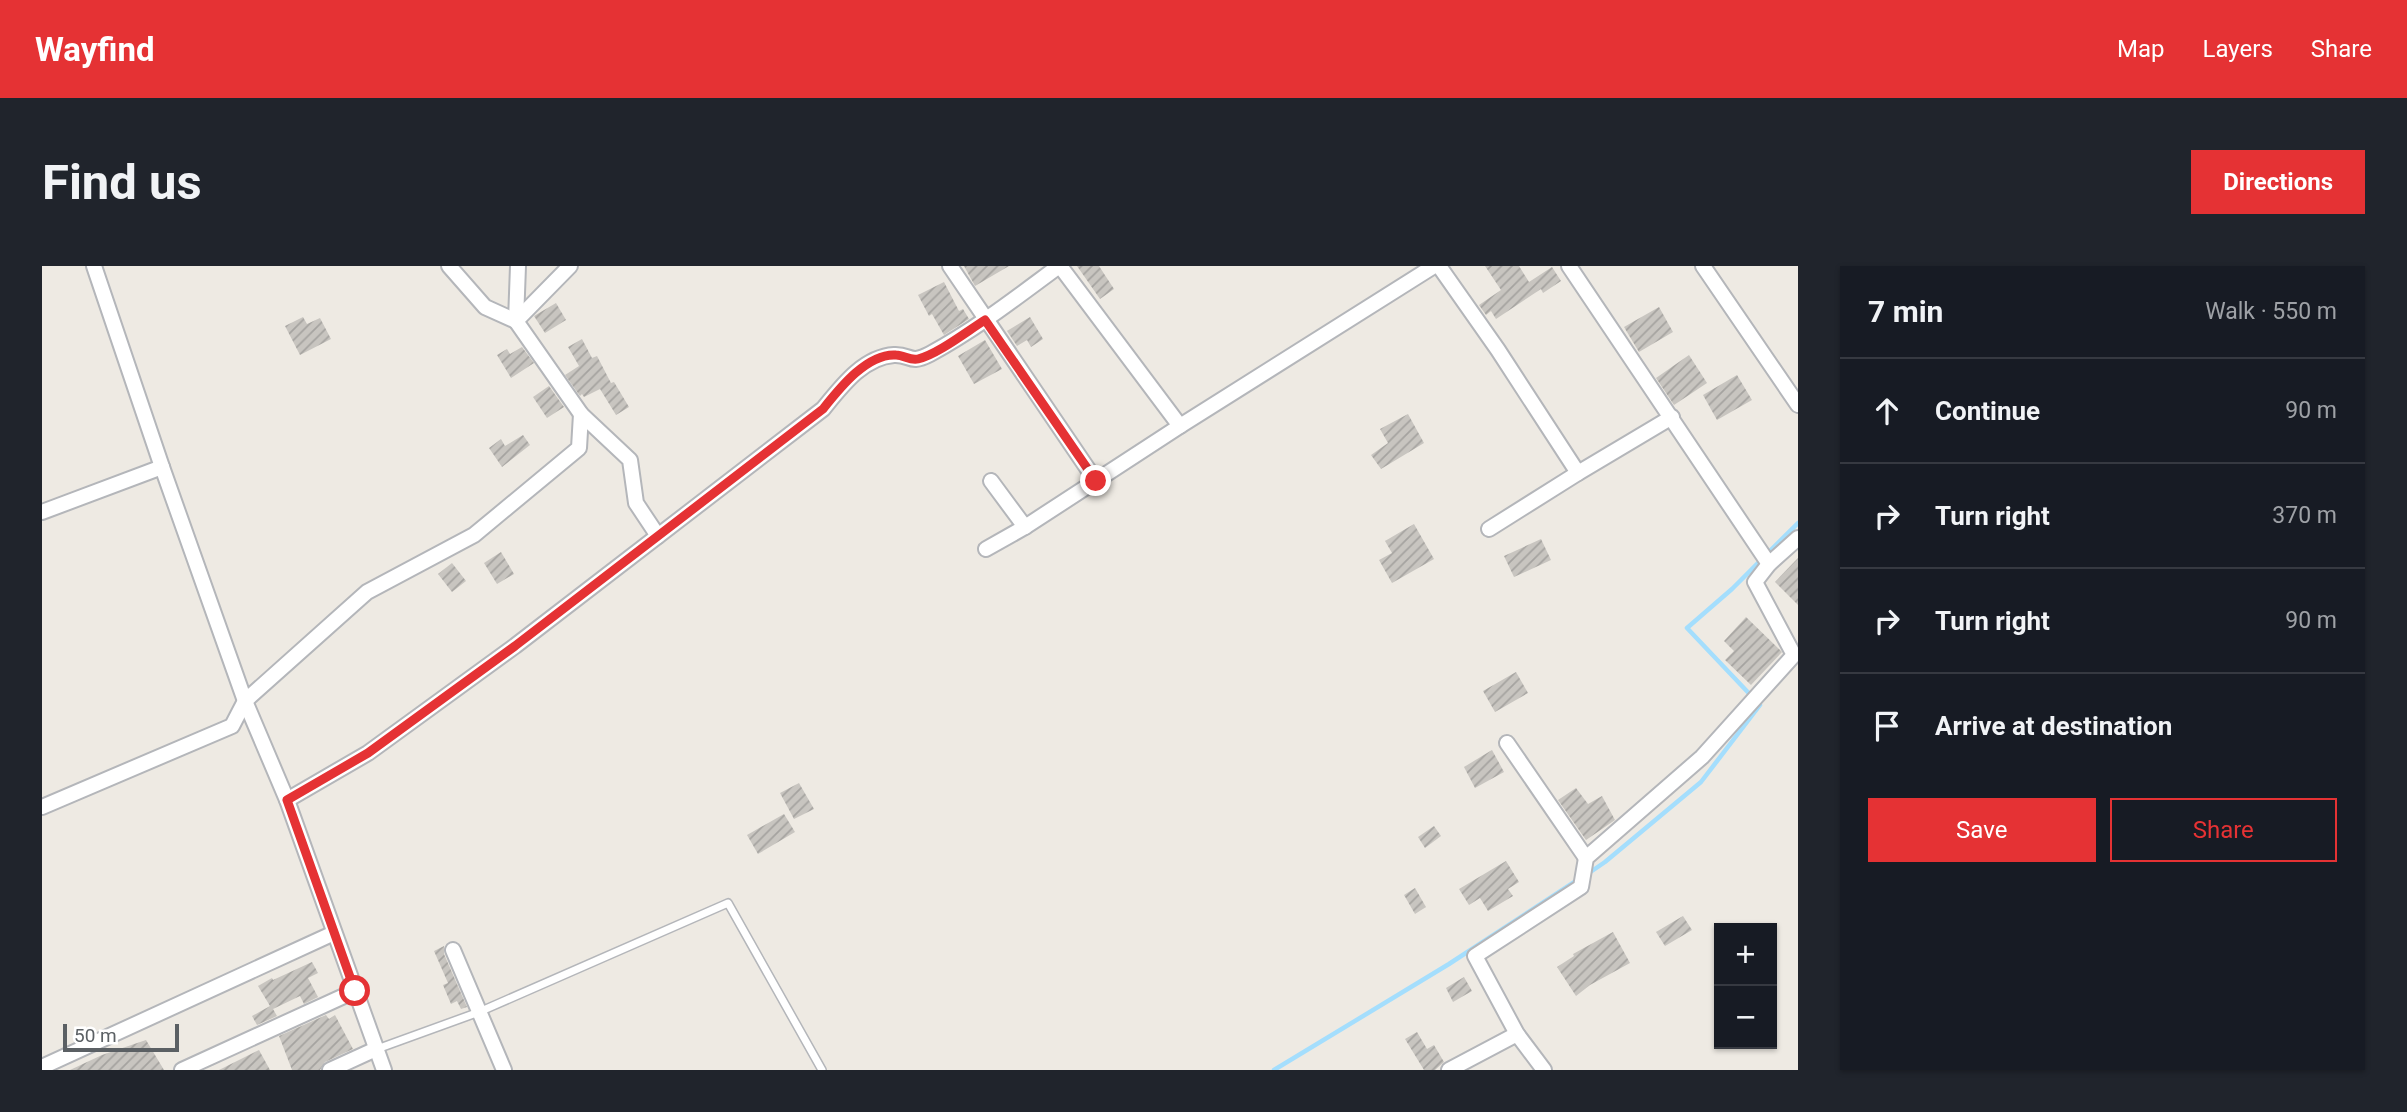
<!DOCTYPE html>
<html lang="en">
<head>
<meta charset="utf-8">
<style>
	body { margin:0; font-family:Roboto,sans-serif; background:#20242c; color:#f1f3f6 }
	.controls { position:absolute; right:21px; bottom:21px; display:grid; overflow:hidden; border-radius:0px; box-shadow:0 2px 5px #0004 }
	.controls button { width:63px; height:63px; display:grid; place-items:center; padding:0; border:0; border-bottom:2px solid #363941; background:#171b24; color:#f1f3f6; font:35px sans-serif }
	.scale { position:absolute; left:21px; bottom:18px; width:116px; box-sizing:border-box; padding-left:7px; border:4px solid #5b6064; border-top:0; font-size:19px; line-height:24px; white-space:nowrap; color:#5b6064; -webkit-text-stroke:5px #fff; paint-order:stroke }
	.stop { position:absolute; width:21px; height:21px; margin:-16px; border:5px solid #e53234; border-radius:50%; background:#fff }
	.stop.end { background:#e53234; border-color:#fff; box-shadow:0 2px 7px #0008 }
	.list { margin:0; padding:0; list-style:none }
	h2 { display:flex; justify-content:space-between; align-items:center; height:91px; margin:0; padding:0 28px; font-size:30px }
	h2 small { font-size:23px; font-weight:400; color:#9ea1a6 }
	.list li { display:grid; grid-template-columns:46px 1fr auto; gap:21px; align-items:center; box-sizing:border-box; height:105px; padding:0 28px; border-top:2px solid #363941 }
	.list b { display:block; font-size:26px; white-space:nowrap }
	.list em { font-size:23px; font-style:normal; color:#9ea1a6 }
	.actions { display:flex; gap:14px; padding:21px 28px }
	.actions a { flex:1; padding:16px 0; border:2px solid #e53234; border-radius:0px; text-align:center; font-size:24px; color:#e53234 }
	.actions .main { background:#e53234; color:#fff }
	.icon { flex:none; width:38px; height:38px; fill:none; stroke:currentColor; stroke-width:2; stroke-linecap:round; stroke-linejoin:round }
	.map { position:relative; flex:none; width:1756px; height:804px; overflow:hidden; border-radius:0px }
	header { display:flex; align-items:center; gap:42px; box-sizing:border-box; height:98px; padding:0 35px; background:#e53234; color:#fff }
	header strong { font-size:33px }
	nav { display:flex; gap:38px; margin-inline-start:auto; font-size:24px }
	.intro { display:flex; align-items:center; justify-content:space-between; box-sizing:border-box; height:168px; padding:0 42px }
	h1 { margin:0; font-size:49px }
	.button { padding:18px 32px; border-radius:0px; background:#e53234; color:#fff; font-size:24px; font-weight:700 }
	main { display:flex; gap:42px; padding:0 42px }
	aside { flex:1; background:#171b24; border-radius:0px; box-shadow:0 2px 5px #0004 }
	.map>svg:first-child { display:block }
</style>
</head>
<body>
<header>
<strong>Wayfind</strong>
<nav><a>Map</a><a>Layers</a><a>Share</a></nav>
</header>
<div class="intro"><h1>Find us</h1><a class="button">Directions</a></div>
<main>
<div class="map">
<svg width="1756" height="804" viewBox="0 0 1756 804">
	<defs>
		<pattern id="building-hatch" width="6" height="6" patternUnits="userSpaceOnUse" patternTransform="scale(1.75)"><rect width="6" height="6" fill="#c8c5c0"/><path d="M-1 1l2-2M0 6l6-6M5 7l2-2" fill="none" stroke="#a5a3a0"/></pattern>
	</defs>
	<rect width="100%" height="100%" fill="#eeeae3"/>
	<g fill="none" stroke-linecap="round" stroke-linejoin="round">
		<g stroke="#a4defd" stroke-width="4.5">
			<path d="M1544,609L1563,596L1659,516L1718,439L1645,362L1690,323L1756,257"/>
			<path d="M1232,804L1407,698L1537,613"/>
		</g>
	</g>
	<g fill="url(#building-hatch)">
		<path d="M922,0H967L933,20Z"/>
		<path d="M1035,0H1057L1072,23L1058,33Z"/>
		<path d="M1443,0H1477L1487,16L1510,1L1519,15L1501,27L1499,23L1454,53L1449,45L1444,49L1437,39L1459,24Z"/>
		<path d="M902,16L917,45L921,43L927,53L902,69L890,48L887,50L876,29Z"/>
		<path d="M514,37L524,54L503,67L492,50Z"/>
		<path d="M1617,41L1631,66L1597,86L1582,61Z"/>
		<path d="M261,51L265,58L278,52L289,73L258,89L243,60Z"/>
		<path d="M988,51L1001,73L989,81L985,74L975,80L965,65Z"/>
		<path d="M540,73L550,92L555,90L569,117L572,116L587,141L574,149L558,123L542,131L540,128L538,130L523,109L537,100L526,81Z"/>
		<path d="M943,74L960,103L932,118L916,90Z"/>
		<path d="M480,81L492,97L469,112L455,89L465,83L468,88Z"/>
		<path d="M1647,89L1665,117L1632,139L1614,112Z"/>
		<path d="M1695,109L1710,134L1675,154L1661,129Z"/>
		<path d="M507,120L522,141L505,152L491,131Z"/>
		<path d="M1366,148L1382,177L1339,203L1329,189L1346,177L1338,163Z"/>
		<path d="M481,169L488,179L460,201L447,182L459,173L463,180Z"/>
		<path d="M1372,258L1392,293L1350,317L1337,294L1350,287L1343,275Z"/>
		<path d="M1499,273L1509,294L1472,311L1462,290Z"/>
		<path d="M459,286L472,308L455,318L442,297Z"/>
		<path d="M1756,292V339L1733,316Z"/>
		<path d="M410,297L424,315L410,326L396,308Z"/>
		<path d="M1704,351L1740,386L1709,419L1683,394L1692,385L1682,375Z"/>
		<path d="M1474,406L1486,427L1453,446L1441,425Z"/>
		<path d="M1450,484L1462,506L1433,522L1422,501Z"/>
		<path d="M757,517L772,543L752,553L738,527Z"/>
		<path d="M1534,522L1546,538L1560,530L1573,554L1544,574L1516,534Z"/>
		<path d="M742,548L753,566L716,588L705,569Z"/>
		<path d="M1392,560L1399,570L1383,582L1376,571Z"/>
		<path d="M1464,595L1477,616L1466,623L1471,630L1446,645L1438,632L1427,639L1417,623Z"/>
		<path d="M1373,622L1384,641L1373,648L1362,629Z"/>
		<path d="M1641,650L1650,664L1623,680L1614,666Z"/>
		<path d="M1571,666L1588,697L1548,719L1534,730L1515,701L1532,690L1531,688Z"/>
		<path d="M402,680V688L425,741L419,743L415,735L409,738L401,719L406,717L392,685Z"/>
		<path d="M270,696L276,707L266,712L276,731L262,738L258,730L231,743L235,750L215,759L210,750L228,740L216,720L230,712L231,714Z"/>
		<path d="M1422,711L1430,725L1411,736L1404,722Z"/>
		<path d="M284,749L287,753L293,749L311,783L283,796L278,804H250L237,770Z"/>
		<path d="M1375,766L1385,783L1392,779L1402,796L1393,804H1382L1363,773Z"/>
		<path d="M104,774L122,804H28L60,789Z"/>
		<path d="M217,784L228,804H177Z"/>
	</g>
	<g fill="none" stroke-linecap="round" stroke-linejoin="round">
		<defs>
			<path id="service" d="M335,783L437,746L686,637L780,804"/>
			<g id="minor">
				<path d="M52,0L120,201L203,435L245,534L342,804"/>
				<path d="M407,0L443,41L474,55L528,0"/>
				<path d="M476,0L474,55L539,148L588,194L594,237L616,270"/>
				<path d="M908,0L1054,215"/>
				<path d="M1018,0L1138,160"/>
				<path d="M1397,0L1456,84L1536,207L1630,151"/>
				<path d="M1527,0L1727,298"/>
				<path d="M1661,0L1756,139"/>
				<path d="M949,215L983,261"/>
				<path d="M0,246L120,201"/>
				<path d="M1447,263L1536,207"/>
				<path d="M944,283L983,261L1138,160L1392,0"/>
				<path d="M1465,477L1544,592"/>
				<path d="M245,534L326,487L473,380L781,143C799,121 821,91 852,89C869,88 867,99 888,88C934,63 975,31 1017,0"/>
				<path d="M0,541L190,460L203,435L325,326L432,269L537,182L539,148"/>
				<path d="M411,684L462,804"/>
				<path d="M0,801L292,667"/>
				<path d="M140,804L313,725"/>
				<path d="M288,804L334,783"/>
				<path d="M1407,804L1475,768"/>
				<path d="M1502,804L1475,768L1433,690L1539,621L1544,592L1660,491L1752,389L1713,316L1727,298L1756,272"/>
			</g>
		</defs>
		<use href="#service" stroke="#b4b6ba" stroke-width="10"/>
		<use href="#minor" stroke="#b4b6ba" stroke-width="18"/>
		<use href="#service" stroke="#fff" stroke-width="7"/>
		<use href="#minor" stroke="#fff" stroke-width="14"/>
	</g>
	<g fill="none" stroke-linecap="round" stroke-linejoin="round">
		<path stroke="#e53234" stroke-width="9" d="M313,725L245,534L326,487L473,380L781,143C797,123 825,87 854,89C862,89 868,95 876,93C896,88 924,66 943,54L1054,215"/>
	</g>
</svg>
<div class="controls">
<button>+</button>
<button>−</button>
</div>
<div class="scale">50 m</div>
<div class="stop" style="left:313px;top:725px"></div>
<div class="stop end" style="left:1054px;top:215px"></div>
</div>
<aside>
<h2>7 min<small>Walk · 550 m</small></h2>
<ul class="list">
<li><svg class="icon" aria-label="ahead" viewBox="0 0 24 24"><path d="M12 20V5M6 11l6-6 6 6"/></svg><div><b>Continue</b></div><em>90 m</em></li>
<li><svg class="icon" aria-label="right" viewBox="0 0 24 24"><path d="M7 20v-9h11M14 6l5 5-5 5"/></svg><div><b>Turn right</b></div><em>370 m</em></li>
<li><svg class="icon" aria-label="right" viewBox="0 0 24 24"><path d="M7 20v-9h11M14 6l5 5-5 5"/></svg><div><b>Turn right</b></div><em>90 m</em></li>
<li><svg class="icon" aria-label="arrive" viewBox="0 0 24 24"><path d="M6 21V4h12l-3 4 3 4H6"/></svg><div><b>Arrive at destination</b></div></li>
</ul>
<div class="actions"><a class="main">Save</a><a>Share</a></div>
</aside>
</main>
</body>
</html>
